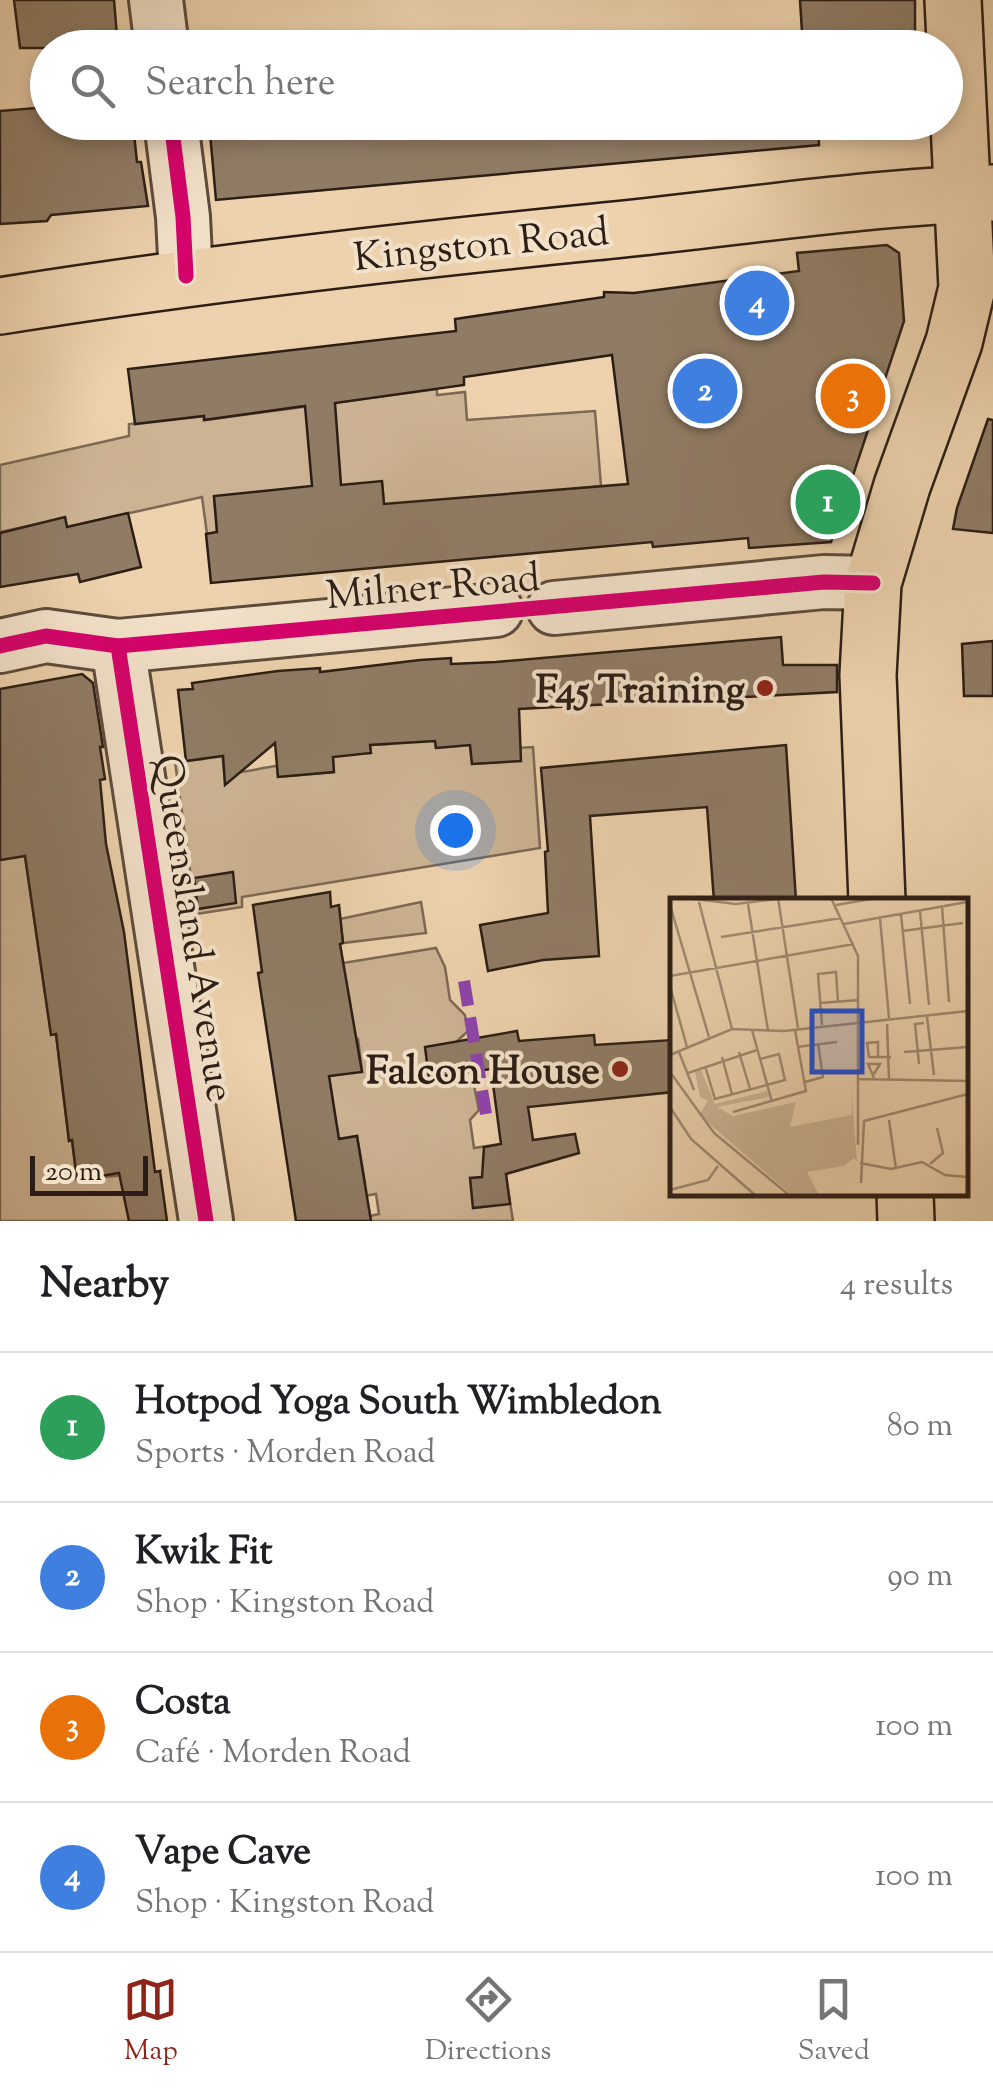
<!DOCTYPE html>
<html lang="en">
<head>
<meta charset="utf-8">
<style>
	body { margin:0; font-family:"Sorts Mill Goudy",serif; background:#f6f6f6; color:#202124 }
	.scale { position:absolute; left:30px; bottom:25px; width:118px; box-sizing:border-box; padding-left:10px; border:5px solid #2c1e16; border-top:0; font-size:28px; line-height:35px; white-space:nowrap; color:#2c1e16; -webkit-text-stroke:8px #f3e2ca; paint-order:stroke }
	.you { position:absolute; left:455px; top:830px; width:35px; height:35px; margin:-25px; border:8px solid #fff; border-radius:50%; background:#1a73e8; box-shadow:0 0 0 15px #1a73e833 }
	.badge { display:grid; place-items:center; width:65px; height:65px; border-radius:50%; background:#8f2418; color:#fff; font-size:32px; font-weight:700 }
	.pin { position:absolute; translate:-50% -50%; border:5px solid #fff; box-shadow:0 2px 10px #0006 }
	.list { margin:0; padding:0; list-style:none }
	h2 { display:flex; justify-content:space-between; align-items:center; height:130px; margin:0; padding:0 40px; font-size:42px }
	h2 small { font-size:32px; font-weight:400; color:#757577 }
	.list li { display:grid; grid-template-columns:65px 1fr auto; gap:30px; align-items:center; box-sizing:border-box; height:150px; padding:0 40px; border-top:2px solid #e0e0e0 }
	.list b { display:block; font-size:38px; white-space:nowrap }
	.list p { margin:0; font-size:32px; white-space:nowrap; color:#757577 }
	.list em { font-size:32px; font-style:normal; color:#757577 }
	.icon { flex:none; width:55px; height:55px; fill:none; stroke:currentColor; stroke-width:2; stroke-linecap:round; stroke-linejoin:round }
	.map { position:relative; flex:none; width:993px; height:1221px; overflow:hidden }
	.search { position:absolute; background:#fff; box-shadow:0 5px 15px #0003; left:30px; right:30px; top:30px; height:110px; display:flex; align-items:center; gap:25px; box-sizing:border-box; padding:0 35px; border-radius:55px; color:#757577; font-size:38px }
	.sheet { height:730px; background:#fff }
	nav { display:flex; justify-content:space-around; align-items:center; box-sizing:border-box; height:140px; border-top:2px solid #e0e0e0; background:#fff; font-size:28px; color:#757577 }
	nav a { display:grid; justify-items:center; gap:5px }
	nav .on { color:#8f2418 }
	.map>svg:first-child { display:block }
</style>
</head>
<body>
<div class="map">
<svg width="993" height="1221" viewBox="0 0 993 1221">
	<rect width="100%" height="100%" fill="#edd2ad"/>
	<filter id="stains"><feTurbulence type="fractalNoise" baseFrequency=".002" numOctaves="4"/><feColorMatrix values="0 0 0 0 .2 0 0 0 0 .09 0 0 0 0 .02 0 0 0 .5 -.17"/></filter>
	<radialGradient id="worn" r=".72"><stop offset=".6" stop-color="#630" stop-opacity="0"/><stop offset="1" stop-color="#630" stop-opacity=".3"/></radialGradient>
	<g fill="#ccb393" stroke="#7c6854" stroke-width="2.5">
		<path d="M437,389V395L465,392L467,420L595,411L601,486L528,494L385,517L382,482L214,497L217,532L207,534L202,497L67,527L65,518L0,532V465L129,436V424L204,416L205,420Z"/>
		<path d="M434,722L436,748L470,745L472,764L501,762L500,749L533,747L540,848L242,897V907L196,914L175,762L203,759L221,740L224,771C235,776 262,767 277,766L278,777L333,772V755L370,753V745L389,744L388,724Z"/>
		<path d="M25,856L51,1034H56L69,1140H72L77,1180L160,1171L129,1221H0V860Z"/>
		<path d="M421,902L426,933L343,943L340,919Z"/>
		<path d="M436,948L445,967L450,1000L465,1015L468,1031L455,1043L462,1079L473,1081L479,1110L470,1120L474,1148L501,1144L513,1221H371L370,1216L379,1214L376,1194L347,1199L365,1183L357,1136L338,1139L329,1076L362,1071L358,1039L322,1044L347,989L343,963Z"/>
	</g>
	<g fill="#907c65" stroke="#2c1e16" stroke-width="2.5" fill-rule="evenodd">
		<path d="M14,0H114L118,48H20Z"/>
		<path d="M800,0H915V48H803Z"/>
		<path d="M48,107V122H128L129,135L134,134L137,162H141L148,206L51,215L47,221L0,224V111Z"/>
		<path d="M209,122H818L819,145L216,200Z"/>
		<path d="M887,245L899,253L904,321L831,542L749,548L748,538L653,547L652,542L211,583L206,534L217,532L214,496L312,486L305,406L204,420V416L135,424L128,369L456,331L455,319L604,297V292L634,293L799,271L797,253ZM612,355L628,484L384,504L382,481L341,485L335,403L464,385V377Z"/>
		<path d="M988,419L993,420V533L953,529L957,508Z"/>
		<path d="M128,513L141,567L80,582L78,574L0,587V533L65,517L67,527Z"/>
		<path d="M781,637L783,665H837V692L519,709L521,761L472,764L470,745L436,748L435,741L370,745L371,753L333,757L334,772L278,777L275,743L225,785L223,756L186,761L178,690L193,689L192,683L278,671L320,668V672L420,660L451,658V664L496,662Z"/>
		<path d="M993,641V696H964L962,644Z"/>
		<path d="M82,674L93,683L103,747H100L105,779L100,780L106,844L124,932L155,1172L160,1171L167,1221H129L119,1173L77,1180L72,1140L69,1141L56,1034L51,1035L25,856L0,860V689Z"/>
		<path d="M786,745L796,901H714L707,807L590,816L599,956L543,960L488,971L480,925L548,913L545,852L548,851L541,768Z"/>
		<path d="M233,872L236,903L198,909L194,878Z"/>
		<path d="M330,892L331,907L339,905L343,943L340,944L362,1072L329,1076L339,1139L357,1136L371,1221H296L258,973L262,972L253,905Z"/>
		<path d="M517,1031L519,1041L594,1035L595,1045L673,1040V1092L528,1107L533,1140L575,1134L579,1153L506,1174L510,1204L473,1208L470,1178L482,1177L484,1147L501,1144L491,1069L429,1078L425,1047Z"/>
	</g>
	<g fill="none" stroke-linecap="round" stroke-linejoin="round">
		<defs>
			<g id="minor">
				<path d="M156,0L162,48"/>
				<path d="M171,122L183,217L186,276"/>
				<path d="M554,608L824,582L873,583"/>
				<path d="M0,646L46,636L118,646L496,610"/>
				<path d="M118,646L206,1221"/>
			</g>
			<g id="major">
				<path d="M0,306C199,274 393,252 594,232C727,219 859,198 993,193"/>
				<path d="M877,901L868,675L873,583L902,486L954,342L967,288L953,0"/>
				<path d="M905,1194L906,1221"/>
			</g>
		</defs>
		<use href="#minor" stroke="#5c4b3c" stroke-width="58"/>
		<use href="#major" stroke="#2c1e16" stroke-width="60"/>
		<use href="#minor" stroke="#f3e2ca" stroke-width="52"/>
		<use href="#major" stroke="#edd2ad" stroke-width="55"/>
		<path stroke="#8e44ad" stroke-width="12" stroke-dasharray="25 12" stroke-linecap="butt" d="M464,981L486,1114"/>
		<defs>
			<g id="cycleway">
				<path d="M171,122L183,217L186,276"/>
				<path d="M0,646L46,636L118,646L824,582L873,583"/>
				<path d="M118,646L206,1221"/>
			</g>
		</defs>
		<use href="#cycleway" stroke="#f3e2ca" stroke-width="21"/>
		<use href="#cycleway" stroke="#d6006c" stroke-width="15"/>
	</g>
	<g fill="#8f2418" stroke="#f3e2ca" stroke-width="4">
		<circle cx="765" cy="688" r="10"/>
		<circle cx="620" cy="1069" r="10"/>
	</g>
	<g text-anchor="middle" stroke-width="8" stroke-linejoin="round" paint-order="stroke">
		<g font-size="40" fill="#2c1e16" stroke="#f3e2ca">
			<text transform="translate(481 243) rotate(-6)" y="14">Kingston Road</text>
			<text transform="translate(433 585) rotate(-5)" y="14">Milner Road</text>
			<text transform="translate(195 928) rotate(81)" y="14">Queensland Avenue</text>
		</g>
		<g font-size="40" font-weight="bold" fill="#2c1e16" stroke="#f3e2ca" text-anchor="end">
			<text x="745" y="702">F45 Training</text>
			<text x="600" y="1083">Falcon House</text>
		</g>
	</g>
	<g transform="translate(670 898)">
		<rect width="298" height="298" fill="#edd2ad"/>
		<path d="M31,172L45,206L97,193L99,199L47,209L63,218L126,204L120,229L182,217L181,188L187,264L184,260L174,268L137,274L149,297H122L29,217L38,203L30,199L25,174Z" fill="#ccb393"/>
		<path fill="none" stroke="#a08a71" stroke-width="2.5" d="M16,0L66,6L114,0M108,0L128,130M161,0L188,58V247M298,1V95M29,4L62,131M78,6L98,133M0,7L39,139M166,7L207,0M272,8L279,104M250,13L259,107M231,16L240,106M210,20L219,120M174,26L297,4M232,33L293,25M51,39L171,20M0,78L184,46M0,88L17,149M150,105L189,102M257,119L264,177M217,126L219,181M152,127L148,76L166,74L168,104M82,132L102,204M127,149L167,144M9,154L24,192M69,154L80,191M234,154L298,149M0,157L62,131L114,133L298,113M52,159L62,196M208,159V144L197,145L199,159H221M249,166L245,126L254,125M35,168L45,201L115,182L109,156L90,161M0,174L44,235L119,297M18,175L87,152M204,180L198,166H210L204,176M189,181L298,183M135,184L153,179L148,145M0,209L21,241L85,297M63,214L136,193L125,132M219,222L226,271M190,265L221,271L252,264L275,277L297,279M260,266L273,255L267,230M191,285L194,223L298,196M0,292L38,282L48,268"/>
		<path fill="#1d4ed8" fill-opacity="0.15" stroke="#1d4ed8" stroke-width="5" d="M142,113H192V174H142Z"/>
		<rect width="298" height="298" fill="none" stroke="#2c1e16" stroke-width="5"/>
	</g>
	<rect width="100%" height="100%" filter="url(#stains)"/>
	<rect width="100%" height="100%" fill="url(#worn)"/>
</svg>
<div class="scale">20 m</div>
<div class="you"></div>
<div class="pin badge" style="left:828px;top:502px;background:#2e9e5b">1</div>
<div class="pin badge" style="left:705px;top:391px;background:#3f7fe0">2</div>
<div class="pin badge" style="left:853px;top:396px;background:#e8710a">3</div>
<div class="pin badge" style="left:757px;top:303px;background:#3f7fe0">4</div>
<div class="search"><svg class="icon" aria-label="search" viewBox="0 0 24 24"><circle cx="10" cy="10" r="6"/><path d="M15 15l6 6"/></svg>Search here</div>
</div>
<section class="sheet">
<h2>Nearby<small>4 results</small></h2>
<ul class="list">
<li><span class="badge" style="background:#2e9e5b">1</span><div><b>Hotpod Yoga South Wimbledon</b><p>Sports · Morden Road</p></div><em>80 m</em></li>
<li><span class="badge" style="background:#3f7fe0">2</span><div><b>Kwik Fit</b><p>Shop · Kingston Road</p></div><em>90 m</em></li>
<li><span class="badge" style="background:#e8710a">3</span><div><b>Costa</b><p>Café · Morden Road</p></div><em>100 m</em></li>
<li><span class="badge" style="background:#3f7fe0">4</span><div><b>Vape Cave</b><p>Shop · Kingston Road</p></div><em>100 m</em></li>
</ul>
</section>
<nav>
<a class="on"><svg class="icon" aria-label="map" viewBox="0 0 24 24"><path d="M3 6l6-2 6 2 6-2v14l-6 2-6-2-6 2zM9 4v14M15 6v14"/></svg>Map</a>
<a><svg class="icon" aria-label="directions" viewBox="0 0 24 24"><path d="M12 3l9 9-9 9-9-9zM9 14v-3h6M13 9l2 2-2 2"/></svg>Directions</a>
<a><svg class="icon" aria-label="saved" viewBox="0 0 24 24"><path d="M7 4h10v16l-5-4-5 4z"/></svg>Saved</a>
</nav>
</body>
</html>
